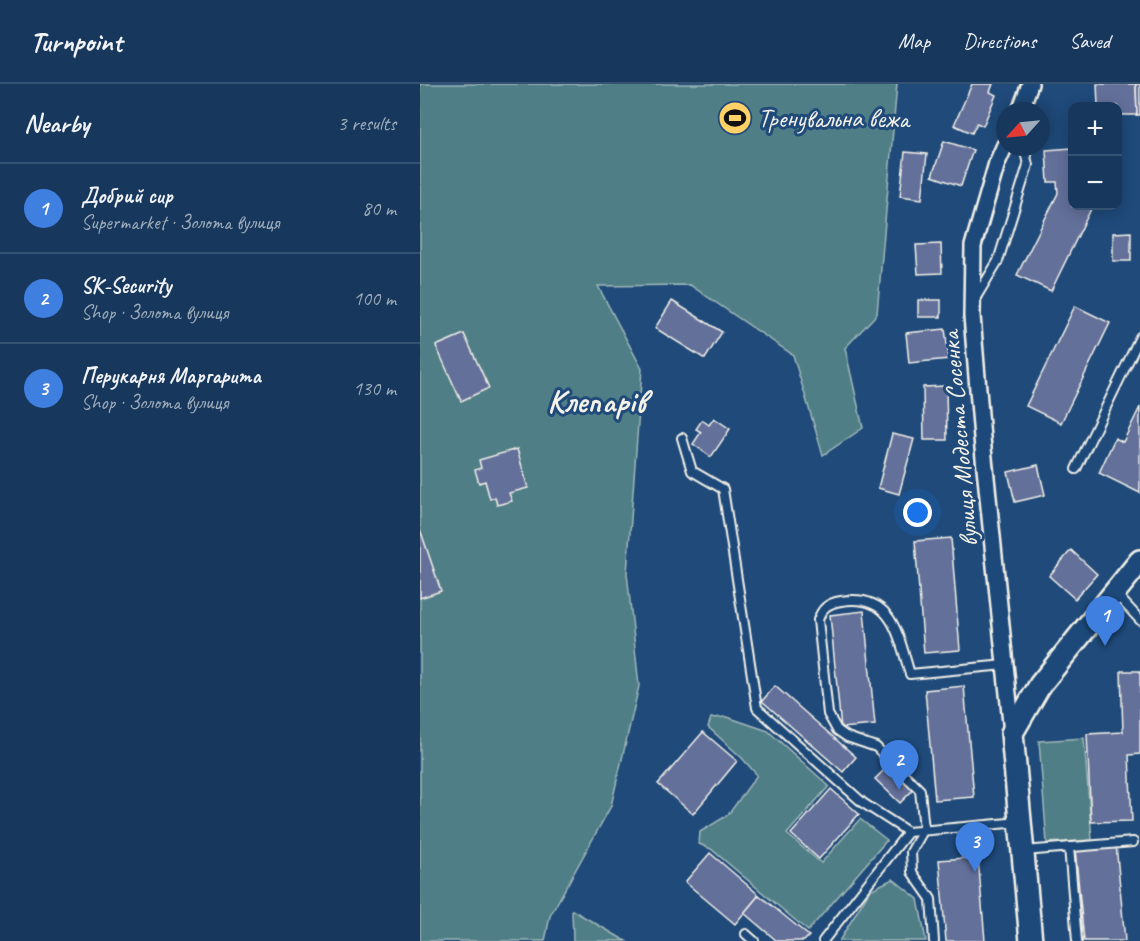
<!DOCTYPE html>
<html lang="en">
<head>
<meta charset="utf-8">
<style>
	body { margin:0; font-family:Caveat,sans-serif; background:#203f62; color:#f1f3f6 }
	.controls { position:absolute; right:18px; top:18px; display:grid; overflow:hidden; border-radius:12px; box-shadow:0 3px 15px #0003 }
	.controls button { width:54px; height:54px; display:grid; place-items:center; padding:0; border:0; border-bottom:2px solid #365272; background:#17385c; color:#f1f3f6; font:30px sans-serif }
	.compass { position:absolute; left:576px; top:18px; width:54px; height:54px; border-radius:50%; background:#17385c; box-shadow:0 3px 15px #0003; rotate:243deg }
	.you { position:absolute; left:498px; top:429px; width:21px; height:21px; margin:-15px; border:4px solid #fff; border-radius:50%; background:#1a73e8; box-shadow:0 0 0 9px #1a73e833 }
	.badge { display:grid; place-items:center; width:39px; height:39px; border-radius:50%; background:#8abfa5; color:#fff; font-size:20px; font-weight:700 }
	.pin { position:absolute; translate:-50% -50px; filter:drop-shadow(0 2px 3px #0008) }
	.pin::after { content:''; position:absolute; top:32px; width:21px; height:18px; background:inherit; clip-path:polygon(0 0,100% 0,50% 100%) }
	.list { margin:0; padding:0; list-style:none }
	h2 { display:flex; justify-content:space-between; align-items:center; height:78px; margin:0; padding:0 24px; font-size:26px }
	h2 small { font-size:20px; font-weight:400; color:#9eacbb }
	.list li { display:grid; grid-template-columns:39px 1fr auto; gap:18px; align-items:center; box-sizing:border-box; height:90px; padding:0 24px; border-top:2px solid #365272 }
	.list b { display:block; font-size:22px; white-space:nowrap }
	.list p { margin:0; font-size:20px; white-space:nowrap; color:#9eacbb }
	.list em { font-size:20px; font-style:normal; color:#9eacbb }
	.map { position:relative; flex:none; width:720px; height:857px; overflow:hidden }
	header { display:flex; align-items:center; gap:36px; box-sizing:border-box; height:84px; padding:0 30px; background:#17385c; border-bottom:2px solid #365272 }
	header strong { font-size:28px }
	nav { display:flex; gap:33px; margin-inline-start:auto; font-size:21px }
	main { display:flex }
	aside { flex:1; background:#17385c }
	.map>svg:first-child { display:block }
</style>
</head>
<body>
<header>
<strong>Turnpoint</strong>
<nav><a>Map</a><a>Directions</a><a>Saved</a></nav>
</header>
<main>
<aside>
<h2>Nearby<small>3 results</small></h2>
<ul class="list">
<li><span class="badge" style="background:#3f7fe0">1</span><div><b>Добрий сир</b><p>Supermarket · Золота вулиця</p></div><em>80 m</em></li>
<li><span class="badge" style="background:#3f7fe0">2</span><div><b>SK-Security</b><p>Shop · Золота вулиця</p></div><em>100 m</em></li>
<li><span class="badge" style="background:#3f7fe0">3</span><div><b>Перукарня Маргарита</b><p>Shop · Золота вулиця</p></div><em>130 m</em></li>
</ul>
</aside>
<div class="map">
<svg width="720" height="857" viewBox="0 0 720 857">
	<rect width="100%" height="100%" fill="#1f4a7a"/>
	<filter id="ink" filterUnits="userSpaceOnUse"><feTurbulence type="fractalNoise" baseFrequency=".0167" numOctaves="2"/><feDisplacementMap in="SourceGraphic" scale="12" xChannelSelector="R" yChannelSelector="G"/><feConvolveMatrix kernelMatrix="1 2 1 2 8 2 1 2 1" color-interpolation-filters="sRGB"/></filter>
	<g filter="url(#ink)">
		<g fill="#4f7e87" stroke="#a2b8b8" stroke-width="1.5">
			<path d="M0,0H477L457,230L425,264L443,344L403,371L373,271L270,201L178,202L222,285L207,489L219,602L191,722L130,832L125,857H0Z"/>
			<path d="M307,633L348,647L409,702L367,750L401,779L440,735L467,756L388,847L291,765L279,760L280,748L308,731L337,691L322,674L288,643L291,634Z"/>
			<path d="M664,654L672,756L627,759L619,657Z"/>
			<path d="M473,795L498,815L506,857H419L450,806Z"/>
			<path d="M152,826L206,857H153Z"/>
		</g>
		<g fill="#646f9a" stroke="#f4f1e8" stroke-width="1.5">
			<path d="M552,0H573L570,8L576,11L563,42L557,39L552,49L534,41Z"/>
			<path d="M677,0H716L717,31H698V22H678Z"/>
			<path d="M716,0H720V31H717Z"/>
			<path d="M524,57L553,66L541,102L512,92Z"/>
			<path d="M652,64V122H671V125L631,207L597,191L638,109L637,98H628L626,66Z"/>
			<path d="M485,68L507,70L502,115L480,112Z"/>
			<path d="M711,148V177H693V149Z"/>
			<path d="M521,160L522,189L498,190L496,161Z"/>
			<rect x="498" y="216" width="23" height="17"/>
			<path d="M252,217L302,248L285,275L235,244Z"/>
			<path d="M655,222L690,239L641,339L606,322Z"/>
			<path d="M525,245L529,275L489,279L486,249Z"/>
			<path d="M44,250L69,304L41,317L16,262Z"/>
			<path d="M526,302L527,356H504L503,303Z"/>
			<path d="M720,323V409L679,389L695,354L703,358Z"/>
			<path d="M294,334L310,345L291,373L273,360L281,348L276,345L282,336L289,341Z"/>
			<path d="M472,350L494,355L479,410L458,404Z"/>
			<path d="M97,365L108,404L89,409L92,417L77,421L75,413L70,415L65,397L59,399L55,386L61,384L59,376Z"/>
			<path d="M618,381L625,411L595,418L588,388Z"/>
			<path d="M0,445L21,507L0,514Z"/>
			<path d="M531,454L540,566L504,569L495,457Z"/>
			<path d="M651,466L677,490L655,515L629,492Z"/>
			<path d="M444,527L455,641L421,644L410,531Z"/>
			<path d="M701,587H720V670L709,671L712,737L671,738L667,650L703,648Z"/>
			<path d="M355,602L436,673L423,688L342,617Z"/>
			<path d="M544,602L554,713L515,716L505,606Z"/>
			<path d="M283,648L317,677L273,730L238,700Z"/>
			<path d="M468,682L493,706L480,719L455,695Z"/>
			<path d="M411,705L439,730L399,775L371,750Z"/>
			<path d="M696,760L705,857H664L655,764Z"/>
			<path d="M290,769L339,811L315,840L265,798Z"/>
			<path d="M558,773L565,857H526L519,776Z"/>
			<path d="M339,811L389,852L384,857H357L324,829Z"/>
		</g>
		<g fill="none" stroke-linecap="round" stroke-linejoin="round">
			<defs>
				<g id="lane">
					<path d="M555,215L578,177L608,81L604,63"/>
					<path d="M262,354L272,387L303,405L337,624L443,719L488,748"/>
					<path d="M656,385L720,253"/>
					<path d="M697,511L720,536"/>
					<path d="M649,763L657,857"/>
					<path d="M604,767L713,758"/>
					<path d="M326,850L334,857"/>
					<path d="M403,857L488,748L600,738"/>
					<path d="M514,857L511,815L492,788L491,768L504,745L500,706L456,663L427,653L417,646L408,630L398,536C402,524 408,519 421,517C473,509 478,551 490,590L585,581"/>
				</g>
				<g id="street">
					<path d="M600,27L610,0"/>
					<path d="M585,61L577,79L553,162L552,232L562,354L592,649"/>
				</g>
				<path id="secondary" d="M611,857L592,649L620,601L720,477"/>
			</defs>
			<use href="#lane" stroke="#f4f1e8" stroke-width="12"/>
			<use href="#street" stroke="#f4f1e8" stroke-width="20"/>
			<use href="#secondary" stroke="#f4f1e8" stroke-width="26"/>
			<use href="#lane" stroke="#1f4a7a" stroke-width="8"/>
			<use href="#street" stroke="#1f4a7a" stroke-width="15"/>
			<use href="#secondary" stroke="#1f4a7a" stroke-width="21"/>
		</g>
	</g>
	<defs>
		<symbol id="stadium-disc" viewBox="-11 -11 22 22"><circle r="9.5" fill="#ffd166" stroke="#1f4a7a"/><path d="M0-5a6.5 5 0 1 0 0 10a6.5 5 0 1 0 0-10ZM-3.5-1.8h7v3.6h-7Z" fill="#111"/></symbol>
	</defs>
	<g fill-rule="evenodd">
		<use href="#stadium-disc" x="296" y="15" width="38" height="38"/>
	</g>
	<g text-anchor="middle" stroke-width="6" stroke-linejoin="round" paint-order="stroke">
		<g font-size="26" fill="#f4f1e8" stroke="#1f4a7a" text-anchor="start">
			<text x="338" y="43">Тренувальна вежа</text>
		</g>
		<g font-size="26" fill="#f4f1e8" stroke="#1f4a7a">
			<text transform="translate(539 355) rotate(-95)" y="9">вулиця Модеста Сосенка</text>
		</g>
		<g font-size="32" font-weight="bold" fill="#f4f1e8" stroke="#1f4a7a">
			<text x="177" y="328">Клепарів</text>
		</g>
	</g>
</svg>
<div class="controls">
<button>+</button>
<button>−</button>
</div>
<svg class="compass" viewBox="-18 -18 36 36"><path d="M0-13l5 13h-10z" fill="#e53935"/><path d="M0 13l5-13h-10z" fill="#9eacbb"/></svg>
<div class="you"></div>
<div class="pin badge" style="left:685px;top:562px;background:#3f7fe0">1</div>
<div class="pin badge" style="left:479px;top:706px;background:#3f7fe0">2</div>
<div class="pin badge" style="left:555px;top:788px;background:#3f7fe0">3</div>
</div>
</main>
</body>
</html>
